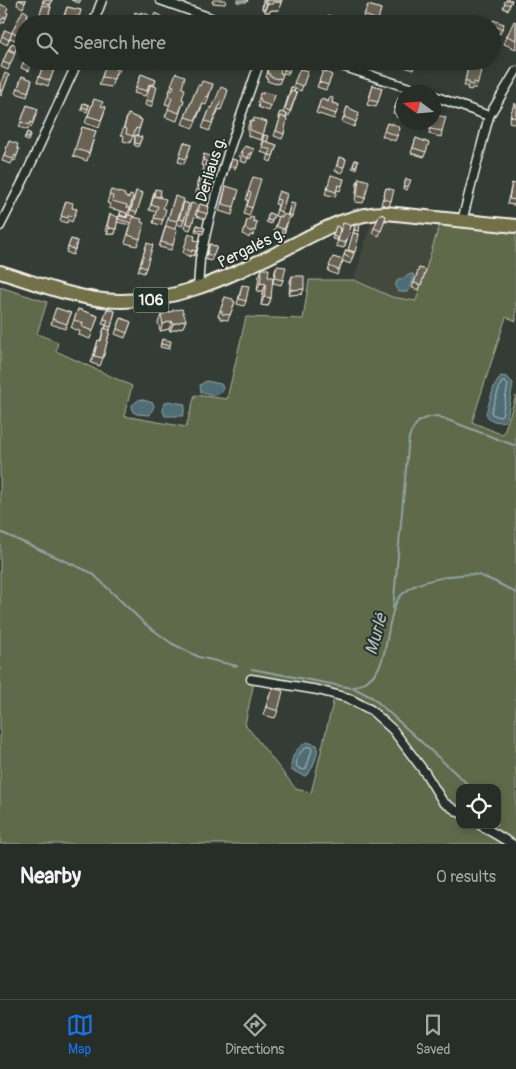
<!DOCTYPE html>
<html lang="en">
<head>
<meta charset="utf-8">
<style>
	body { margin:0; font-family:Pangolin,sans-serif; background:#2f3630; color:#f1f3f6 }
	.controls { position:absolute; right:15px; bottom:15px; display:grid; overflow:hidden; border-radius:10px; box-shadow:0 2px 8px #0003 }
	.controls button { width:45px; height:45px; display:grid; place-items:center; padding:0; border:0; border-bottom:1px solid #434a45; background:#272e28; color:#f1f3f6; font:25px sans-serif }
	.compass { position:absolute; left:396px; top:85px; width:45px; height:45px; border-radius:50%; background:#272e28; box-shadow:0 2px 8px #0003; rotate:286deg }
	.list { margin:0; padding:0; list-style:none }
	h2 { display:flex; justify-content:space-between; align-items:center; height:65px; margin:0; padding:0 20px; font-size:21px }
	h2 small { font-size:16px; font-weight:400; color:#a4a8a8 }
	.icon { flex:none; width:28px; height:28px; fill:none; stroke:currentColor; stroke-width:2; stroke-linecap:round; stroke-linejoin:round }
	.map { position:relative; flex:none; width:516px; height:844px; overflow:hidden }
	.search { position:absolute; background:#272e28; box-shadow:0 2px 8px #0003; left:15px; right:15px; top:15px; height:55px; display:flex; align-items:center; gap:12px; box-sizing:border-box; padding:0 18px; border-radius:28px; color:#a4a8a8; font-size:19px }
	.sheet { height:155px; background:#272e28 }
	nav { display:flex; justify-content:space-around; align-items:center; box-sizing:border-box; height:70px; border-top:1px solid #434a45; background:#272e28; font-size:14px; color:#a4a8a8 }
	nav a { display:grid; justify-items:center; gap:2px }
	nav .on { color:#1a73e8 }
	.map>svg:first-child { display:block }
</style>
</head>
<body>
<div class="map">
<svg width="516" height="844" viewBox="0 0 516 844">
	<rect width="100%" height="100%" fill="#343d35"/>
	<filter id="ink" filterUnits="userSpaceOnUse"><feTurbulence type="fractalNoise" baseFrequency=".02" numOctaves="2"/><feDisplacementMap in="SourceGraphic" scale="10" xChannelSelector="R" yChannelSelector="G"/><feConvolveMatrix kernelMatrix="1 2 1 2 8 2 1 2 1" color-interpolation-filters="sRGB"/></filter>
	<g filter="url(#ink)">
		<path fill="#44493e" d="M373,216L440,223L416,301L392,297L354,280Z"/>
		<path fill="#5f6b4c" stroke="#aaae9a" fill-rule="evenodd" d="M440,223L516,229V321L506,317L472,422L503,435L516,396V844H0V287L47,302L37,334L58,342L56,351L132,386L124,416L186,427L195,395L227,399L246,317L303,319L309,280H354L392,297L416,301ZM254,682L334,698L311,793L296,789L245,724ZM460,788H497V825H460Z"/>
		<g fill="#4f6d75" stroke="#91a2a3">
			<path d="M411,274L414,275L412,284L407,292H399L395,287L397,281Z"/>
			<path d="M501,376L507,377L513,383L507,418L505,421C497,423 488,421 486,413L494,387Z"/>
			<path d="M206,381L221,384L223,387L221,392L214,395L201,392L200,385Z"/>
			<path d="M140,399L153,403L154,406L150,415L137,414L133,412L132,405Z"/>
			<path d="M168,401L184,404L185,407L183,416H165L163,411L164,404Z"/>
			<path d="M307,742L317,745C319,753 312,773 305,776L291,770C291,756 295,749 307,742Z"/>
		</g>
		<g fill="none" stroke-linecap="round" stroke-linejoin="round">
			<g stroke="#b2bcba" stroke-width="1">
				<path d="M502,382H505L508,385L502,415L499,417L492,414L491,412L499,389Z"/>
				<path d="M307,747H311L312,750L306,769L303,770L297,767C295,758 299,752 307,747Z"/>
			</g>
			<g stroke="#91a2a3" stroke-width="2">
				<path d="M0,532L92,573L145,624L171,643L199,657L237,666"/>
				<path d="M393,609L409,437C416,421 420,418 437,416L516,446"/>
				<path d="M252,669L352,688C395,675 381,633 397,601C399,596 408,589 414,586C425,580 465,572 478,575C491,579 504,586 516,593"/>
				<path d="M354,688L373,698L472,788"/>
			</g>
			<defs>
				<g id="minor">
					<path d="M160,0L228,24"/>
					<path d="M93,24L102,0"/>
					<path d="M326,61L422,92"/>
					<path d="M434,96L489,116"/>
					<path d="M462,221L489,116L516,71"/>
					<path d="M0,226L24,179L78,61"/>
					<path d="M198,288L200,259L209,220L228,153L260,61"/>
					<path d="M251,679L318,690L348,698L371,710L393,730L426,774L443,802L460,813"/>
					<path d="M480,825L512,844"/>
				</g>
				<path id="primary" d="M0,272C33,282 68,296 103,300C168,307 226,278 283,250C317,233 348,213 386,213L516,226"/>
			</defs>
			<use href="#minor" stroke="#f4f1e8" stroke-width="11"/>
			<use href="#primary" stroke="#f4f1e8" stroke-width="16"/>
			<use href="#minor" stroke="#26332d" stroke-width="8"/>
			<use href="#primary" stroke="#71704a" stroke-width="12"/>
		</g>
		<g fill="#5c5648" stroke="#f4f1e8">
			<path d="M18,0H26L23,8L17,5Z"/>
			<path d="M43,0H52L50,7H51L46,24H41L37,22L43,5H42Z"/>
			<path d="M71,0H81L79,3Z"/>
			<path d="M263,0H282L281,2L279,10H271L270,12H265V9H262Z"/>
			<path d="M506,0H512L508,10L503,8Z"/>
			<path d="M0,4L6,12L8,13L4,23L2,22L0,25Z"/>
			<path d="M368,5L381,9L376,24H373L362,20Z"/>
			<path d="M67,7L81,10L76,24H61Z"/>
			<path d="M28,13L20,31L22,32L18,41L10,38L12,32Z"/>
			<path d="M516,22V49L504,44L507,36Z"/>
			<path d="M492,24H504L500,34L495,32L492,41Z"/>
			<path d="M12,33L7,45L0,41L2,36Z"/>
			<path d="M12,43L17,46L8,70L1,67L8,50Z"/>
			<path d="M24,60L32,61L29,71L21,68Z"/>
			<path d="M107,61L122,62L118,74L116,73L111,87L99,85Z"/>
			<path d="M141,61H162L160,67Z"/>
			<path d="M220,61H245L242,67L238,66V68L232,66V64L220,62Z"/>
			<path d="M403,61H416L413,70L402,66Z"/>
			<path d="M43,66L54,69L48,86L37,82Z"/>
			<path d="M285,66L289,72L288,74L283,73Z"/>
			<path d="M269,67L283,74L279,84L276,83V84L267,81L268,79L266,78Z"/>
			<path d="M468,68L478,83L476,88H472L471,90L467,89L468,86H464Z"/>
			<path d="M300,69L308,71L301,91L295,89L294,92L297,93L289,116L287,115L284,134L282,139L274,136L280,119L278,118L280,112L283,113L291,87H293Z"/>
			<path d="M323,71L332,75L326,90L317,87Z"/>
			<path d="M176,73L182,88V99L184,100L177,121L165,117L170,105L165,104Z"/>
			<path d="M141,74L156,80L154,86L153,102L151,107L145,105L149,89H148L145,96L134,93Z"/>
			<path d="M9,75L1,96L0,95V84Z"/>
			<path d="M22,76L32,80L27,97L16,93Z"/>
			<path d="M213,84L206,105L203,104L193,128L182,124L198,85L200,86Z"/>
			<path d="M373,85L382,88L376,107L367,105Z"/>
			<path d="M228,90L221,110L219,109L209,131L202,128L210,108H212Z"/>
			<path d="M275,95L269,111L258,107L259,104L257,103L259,98Z"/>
			<path d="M398,98L404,100V117L403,119L396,117L397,115L393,113Z"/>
			<path d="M94,99L101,106L106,107L99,128L85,123Z"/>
			<path d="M321,99L339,105L334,119L316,113Z"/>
			<path d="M83,103L89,105L87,112L81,110Z"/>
			<path d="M514,104H516V124L509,122Z"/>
			<path d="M27,105L38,109L31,128L29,127L28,130L19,127Z"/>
			<path d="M347,107L359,113L354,127L342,122Z"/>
			<path d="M128,114L142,120L137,136L142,137L138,147L134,145L135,136H133L130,143L123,141L124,136L121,135Z"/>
			<path d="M250,121L267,122L261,140L248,136V126Z"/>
			<path d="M431,122H434L442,131L441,137L429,134Z"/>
			<path d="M387,123L400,128L395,141L382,136Z"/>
			<path d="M82,127L96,131L87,161L73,156Z"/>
			<path d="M27,132L31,134L28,141L24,139Z"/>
			<path d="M264,135L267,142L277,145L271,162L267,160L269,155L261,152L263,145L261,144Z"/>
			<path d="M416,138L429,143L424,157L411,153Z"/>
			<path d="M9,141L17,148L19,149L15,161L13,160L11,164L2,161Z"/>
			<path d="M184,142L191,145L184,164L178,162Z"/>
			<path d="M254,149L250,159L248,158L246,163L240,161L241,157L239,156L241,151Z"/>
			<path d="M204,154L218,161L215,171H212L211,173L203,171L204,166L201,165Z"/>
			<path d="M339,157L346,159L342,173L335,171Z"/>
			<path d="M232,159L238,161L235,169L229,167Z"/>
			<path d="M355,160L358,161L356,169L352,168Z"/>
			<path d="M253,177L252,208L249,216L244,214L248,200H246Z"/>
			<path d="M199,178L210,182L205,197L196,195L197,183Z"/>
			<path d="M359,178L365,198L363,203L355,202L357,183Z"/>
			<path d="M344,179L340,191L337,190L335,197L325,194L330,180Z"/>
			<path d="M406,179L408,187L407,190L403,188Z"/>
			<path d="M512,183L516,200L514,205L507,204Z"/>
			<path d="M226,186L234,207L232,215L219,211Z"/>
			<path d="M386,188L391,201L389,206L381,204Z"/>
			<path d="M155,189L160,197L163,208V220L161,225L153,223L156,212L149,210Z"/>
			<path d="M111,190L124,196L130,208L126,218H127L133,216L130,225L117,222L116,229L115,234H107L108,232L105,231L110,214L117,221L121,211L109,208L110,204L107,203Z"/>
			<path d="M136,191L143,193L135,217L129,215Z"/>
			<path d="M279,191L287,194L280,217H282L287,216L291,203L292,216L291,218H289L284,234H281L274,231L279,217L275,216L278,205L275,204Z"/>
			<path d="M175,196L177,221L175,229L173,245L171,250L159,247Z"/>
			<path d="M66,201L72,208L77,209L72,222L68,220L67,223L60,221Z"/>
			<path d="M184,202L189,204L182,226L177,224Z"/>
			<path d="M191,203L192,225L190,230L184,228Z"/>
			<path d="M200,204L209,207L205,219L196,216Z"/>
			<path d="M269,213L274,215L271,224L266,222Z"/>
			<path d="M380,214L386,216L379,236L372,233Z"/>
			<path d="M133,217L141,222L140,239L137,246L125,243Z"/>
			<path d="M247,220L253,221L255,231L253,236L250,235L249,238L243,234Z"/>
			<path d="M343,223L349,231L350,232L344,248L336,246Z"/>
			<path d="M197,225L205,228L203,234L195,231Z"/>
			<path d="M355,225L359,231L358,234L355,233L359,234L354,253L350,264L343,261L337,275L328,271L333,257L342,260L346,250L348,251L353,233Z"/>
			<path d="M336,226L340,228L337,240L332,239Z"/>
			<path d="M189,234L194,240L199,241L194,256L190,255V257L183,253Z"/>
			<path d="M71,239L77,241L73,255L66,252Z"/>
			<path d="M147,243L146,268L144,273L138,271Z"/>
			<path d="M210,244L217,247L211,261L205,259Z"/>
			<path d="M277,266L283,280L281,285L273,283L275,271Z"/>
			<path d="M419,268L426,270L419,290L412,288Z"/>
			<path d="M262,269L268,277L271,298L268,306L261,305L263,291H257L259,276Z"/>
			<path d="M292,276L302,294L289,295L290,281Z"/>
			<path d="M242,285L246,301L244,306L237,304Z"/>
			<path d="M225,297L235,302L228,320L220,319V317L218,316Z"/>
			<path d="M56,308L71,313L65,329L51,324Z"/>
			<path d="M78,309L98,316L90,339L79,335L80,331L71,328Z"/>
			<path d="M107,309L115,311L103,358L100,366L91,363L98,340L100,341L104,328H105L106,325L102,324Z"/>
			<path d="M173,310L186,320L183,327L170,331L169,329L160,331L158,323L161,315L172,312Z"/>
			<path d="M121,318L131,322L125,338L115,334Z"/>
			<path d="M162,339L170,346L169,349L160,347Z"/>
			<path d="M272,688L278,711L275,718L263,715Z"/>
		</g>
		<g fill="#4b463b" stroke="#f4f1e8">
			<path d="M213,0H226L225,4L212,3Z"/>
			<path d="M237,0H248L247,2H237Z"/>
			<path d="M265,1L267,2L265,9H262Z"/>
			<path d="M273,2H281L279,10H271L270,12H265L267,4Z"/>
			<path d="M109,228L116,229L115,234H107Z"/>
			<path d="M285,228L284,234H281L283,229Z"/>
			<path d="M354,230L359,231L358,234L353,233Z"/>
			<path d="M260,283L266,284L263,291H257Z"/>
			<path d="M304,289L302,294L289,295L291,290Z"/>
			<path d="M264,297L271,298L268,306L261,305Z"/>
			<path d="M186,320L183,327L170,331L173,324Z"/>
			<path d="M172,321L169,329L160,331L163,324Z"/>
		</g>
		<g fill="#6b6454" stroke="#f4f1e8">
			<path d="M19,0H26L25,3Z"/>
			<path d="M43,0H52L50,5L43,2Z"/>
			<path d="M265,0H282L281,2H273V4H267V2L265,1Z"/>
			<path d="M506,0H512L510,5L504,3Z"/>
			<path d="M0,4L8,8L6,12L8,13L6,18L4,17L2,20L0,19Z"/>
			<path d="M43,5L51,7L47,20L39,17Z"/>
			<path d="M368,5L381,9L378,20L364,15Z"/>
			<path d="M67,7L81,10L79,17L76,16L73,24H62Z"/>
			<path d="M23,10L28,13L20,31L22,32L20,36L12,32Z"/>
			<path d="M135,12L141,14V12L149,15L148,17L153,18L155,13L162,16L160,24H131Z"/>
			<path d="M328,15L334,17L332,24H319L321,16L327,18Z"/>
			<path d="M401,17L420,24H399Z"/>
			<path d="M493,20L504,24L501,29L492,25V24Z"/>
			<path d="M514,21L516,22V40L507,36Z"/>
			<path d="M5,30L12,33L9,40L2,36Z"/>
			<path d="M492,30L495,31L492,40Z"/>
			<path d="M12,43L17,46L15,52L9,49Z"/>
			<path d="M8,50L15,53L10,65L3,62Z"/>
			<path d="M24,60V61H32L31,66L23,63Z"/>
			<path d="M107,61L122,62L120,66L118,65L114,79L102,77Z"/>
			<path d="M404,61H416L415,65Z"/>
			<path d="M43,66L54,69L50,81L39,77Z"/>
			<path d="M273,66L281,69L280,73L283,74L281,79L278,78V79L269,76L270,74L267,73L269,67L272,68Z"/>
			<path d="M285,66L290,68L289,72L284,70Z"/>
			<path d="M468,68L481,70L478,83L474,82L473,85L469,84V81H465Z"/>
			<path d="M300,69L308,71L303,86L294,83Z"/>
			<path d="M323,71L332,75L328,85L319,82Z"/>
			<path d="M5,73L9,75L3,91L0,90V84Z"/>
			<path d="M176,73L185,76L182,88L185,89L182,99L184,100L179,113L168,109L172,98L168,96L170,90L172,91L174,86L171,85Z"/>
			<path d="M141,74L156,80L154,85L149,84L147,91L136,88Z"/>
			<path d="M22,76L32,80L28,92L18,88Z"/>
			<path d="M202,81L213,84L208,97L206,96L195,120L185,117L198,85L200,86Z"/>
			<path d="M150,85L157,87L153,102L146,100Z"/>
			<path d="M373,85L382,88L378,102L369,100Z"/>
			<path d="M221,87L228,90L224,102L221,101L212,123L205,121L210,108H212Z"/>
			<path d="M291,87L295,88L294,92L291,91L290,92Z"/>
			<path d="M291,91L297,93L290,111L285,109Z"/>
			<path d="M263,92L275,95L271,106L260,102L261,99L259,98L260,93L263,94Z"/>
			<path d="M330,97L333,98L332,103L339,105L336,114L318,108L321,99L328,102Z"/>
			<path d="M398,98L404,100V114L398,112L399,110L395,108Z"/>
			<path d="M94,99L103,102L101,106L106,107L101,120L88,116Z"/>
			<path d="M83,103L89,105L88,109L82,107Z"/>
			<path d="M514,104H516V118L510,116Z"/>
			<path d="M27,105L38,109L33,123L31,122L29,125L21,122Z"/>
			<path d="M347,107L359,113L356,122L344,117Z"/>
			<path d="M280,112L287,114L286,118L278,116Z"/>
			<path d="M128,114L142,120L139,129L136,128L133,136L126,134L127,129L124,128Z"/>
			<path d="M434,115L446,117L442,131L430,129L432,122H434Z"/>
			<path d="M281,116L287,119L284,134L276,131Z"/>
			<path d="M254,118L267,122L263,135L250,130V121L253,122Z"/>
			<path d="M387,123L392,125V123L400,128L397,136L384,131Z"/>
			<path d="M82,127L96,131L89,153L75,149Z"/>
			<path d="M27,132L31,134L29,138L25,137Z"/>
			<path d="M135,135L142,137L139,144L135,143Z"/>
			<path d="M264,135L269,136L267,142L264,141V142H262Z"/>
			<path d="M416,138L429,143L426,152L413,148Z"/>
			<path d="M9,141L18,144L17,148L19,149L17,156L15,155L13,159L4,156Z"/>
			<path d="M264,141L277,145L273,156L269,155L271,150L262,147Z"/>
			<path d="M184,142L191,145L186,159L179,157Z"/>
			<path d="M245,146L254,149L252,154L250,153L248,158L242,156L243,152L241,151Z"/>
			<path d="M204,154L216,158L215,160L218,161L217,166H214L213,168L205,165L206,161L203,160Z"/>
			<path d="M339,157L346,159L344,167L337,166Z"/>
			<path d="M232,159L238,161L236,167L230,165Z"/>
			<path d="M355,160L358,161L356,167L353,166Z"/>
			<path d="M331,175L344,179L342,186L338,185L336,192L327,189Z"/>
			<path d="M253,177L261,179L252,208L247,206L251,193L248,192Z"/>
			<path d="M199,178L210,182L206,192L198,190Z"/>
			<path d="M359,178L369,181L365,198L357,196Z"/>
			<path d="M406,179L411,180L408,187L404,186Z"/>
			<path d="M512,183L516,184V200L509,199Z"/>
			<path d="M226,186L239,190L234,207L222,204Z"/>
			<path d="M386,188L394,190L391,201L383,199Z"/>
			<path d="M155,189L161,190L160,197L154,196Z"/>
			<path d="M111,190L125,194L124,196L129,198L130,195L133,196L130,208L126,207L127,205L112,201L113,196L109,195Z"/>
			<path d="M136,191L143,193L137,212L131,210Z"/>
			<path d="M279,191L287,194L282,212L277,210L280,200L276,199Z"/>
			<path d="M154,196L166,199L163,208L166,209L163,220L154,218L158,206L151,205Z"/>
			<path d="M175,196L184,199L177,221L168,219Z"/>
			<path d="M66,201L73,203L72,208L77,209L74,217L69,215L68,218L61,216Z"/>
			<path d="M184,202L189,204L184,220L179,219Z"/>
			<path d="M191,203L198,205L192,225L186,223Z"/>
			<path d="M291,203L295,204L292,216L288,215Z"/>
			<path d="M200,204L209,207L207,214L198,211Z"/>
			<path d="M121,211L127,213L126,217L120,215Z"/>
			<path d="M269,213L274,215L272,221L267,220Z"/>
			<path d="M110,214L118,217L116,229L109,228L110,227L107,226Z"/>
			<path d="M283,214L289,216L285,228L283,229L276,226L279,216L282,217Z"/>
			<path d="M380,214L386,216L381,231L374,228Z"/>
			<path d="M128,215L133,216L131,223L118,219L119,216L127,218Z"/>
			<path d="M133,217L142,219L141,222L144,223L140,239L128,235Z"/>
			<path d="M250,217L254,218L253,221L257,222L255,231L252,230L251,232L245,228L247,220H249Z"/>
			<path d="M343,223L350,225L349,231L350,232L345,243L338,241Z"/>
			<path d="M197,225L205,228L203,231L196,229Z"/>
			<path d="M355,225H360L359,231L354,230Z"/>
			<path d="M166,226L177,230L173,245L161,242Z"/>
			<path d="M336,226L340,228L338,238L333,236Z"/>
			<path d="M353,233L359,234L355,252L348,250Z"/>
			<path d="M189,234L195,236L194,240L199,241L196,251L192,250V252L184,248Z"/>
			<path d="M71,239L77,241L75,250L68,247Z"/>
			<path d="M147,243L153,245L146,268L140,266Z"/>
			<path d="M210,244L217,247L213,256L207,254Z"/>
			<path d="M346,250L354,253L352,259L344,255Z"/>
			<path d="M333,257L343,260L339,270L329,266Z"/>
			<path d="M277,266L286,267L283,280L274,278Z"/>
			<path d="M419,268L426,270L421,285L414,283Z"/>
			<path d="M262,269H269L268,277H273L271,298L264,297L266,284L260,283Z"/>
			<path d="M292,276H304V289L291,290Z"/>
			<path d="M242,285L249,286L246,301L239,299Z"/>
			<path d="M225,297L233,299V301L235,302L230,315L222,314V311H220Z"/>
			<path d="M56,308L71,313L67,324L52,319Z"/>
			<path d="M78,309L98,316L93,331L82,327L83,323L74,320Z"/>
			<path d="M107,309L115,311L111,327L106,326L108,320L104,319Z"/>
			<path d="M182,309L186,320L173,324L172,321L163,324L161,315L173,311V310Z"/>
			<path d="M121,318L131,322L127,333L117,329Z"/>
			<path d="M104,328L110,330L103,358L94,356L98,340L101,341Z"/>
			<path d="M162,339L171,341L170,346L161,344Z"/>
			<path d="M272,688L283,691L278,711L266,707Z"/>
		</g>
	</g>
	<g text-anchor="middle" stroke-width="4" stroke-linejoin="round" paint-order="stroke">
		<rect fill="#26332d" stroke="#b6b8b0" stroke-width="1" x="133.5" y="287.5" width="35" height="25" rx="4"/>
		<g font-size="15" font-weight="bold" fill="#f4f1e8">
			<text x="151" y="305">106</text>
		</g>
		<g font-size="16" fill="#f4f1e8" stroke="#26332d">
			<text transform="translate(210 169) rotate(-73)" y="6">Derliaus g.</text>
			<text transform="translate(251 247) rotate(-26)" y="6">Pergalės g.</text>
		</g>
		<g font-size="18" font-style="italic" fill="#b2bcba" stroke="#26332d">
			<text transform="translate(376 634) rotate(-75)" y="6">Murlė</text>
		</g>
	</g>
</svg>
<div class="controls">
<button><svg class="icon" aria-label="locate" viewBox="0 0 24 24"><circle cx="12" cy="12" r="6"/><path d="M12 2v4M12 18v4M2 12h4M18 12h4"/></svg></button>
</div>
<svg class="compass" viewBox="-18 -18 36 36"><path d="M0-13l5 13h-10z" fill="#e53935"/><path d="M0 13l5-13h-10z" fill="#a4a8a8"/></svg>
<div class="search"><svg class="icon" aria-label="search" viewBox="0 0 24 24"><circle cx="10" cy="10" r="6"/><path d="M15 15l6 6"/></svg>Search here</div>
</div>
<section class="sheet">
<h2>Nearby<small>0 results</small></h2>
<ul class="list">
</ul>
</section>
<nav>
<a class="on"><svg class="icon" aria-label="map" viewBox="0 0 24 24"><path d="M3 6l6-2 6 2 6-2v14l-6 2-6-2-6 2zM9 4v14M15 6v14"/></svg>Map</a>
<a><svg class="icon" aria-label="directions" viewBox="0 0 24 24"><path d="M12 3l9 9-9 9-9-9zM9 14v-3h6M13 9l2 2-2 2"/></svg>Directions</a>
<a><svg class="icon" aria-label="saved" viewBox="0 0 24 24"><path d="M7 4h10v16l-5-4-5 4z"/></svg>Saved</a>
</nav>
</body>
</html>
